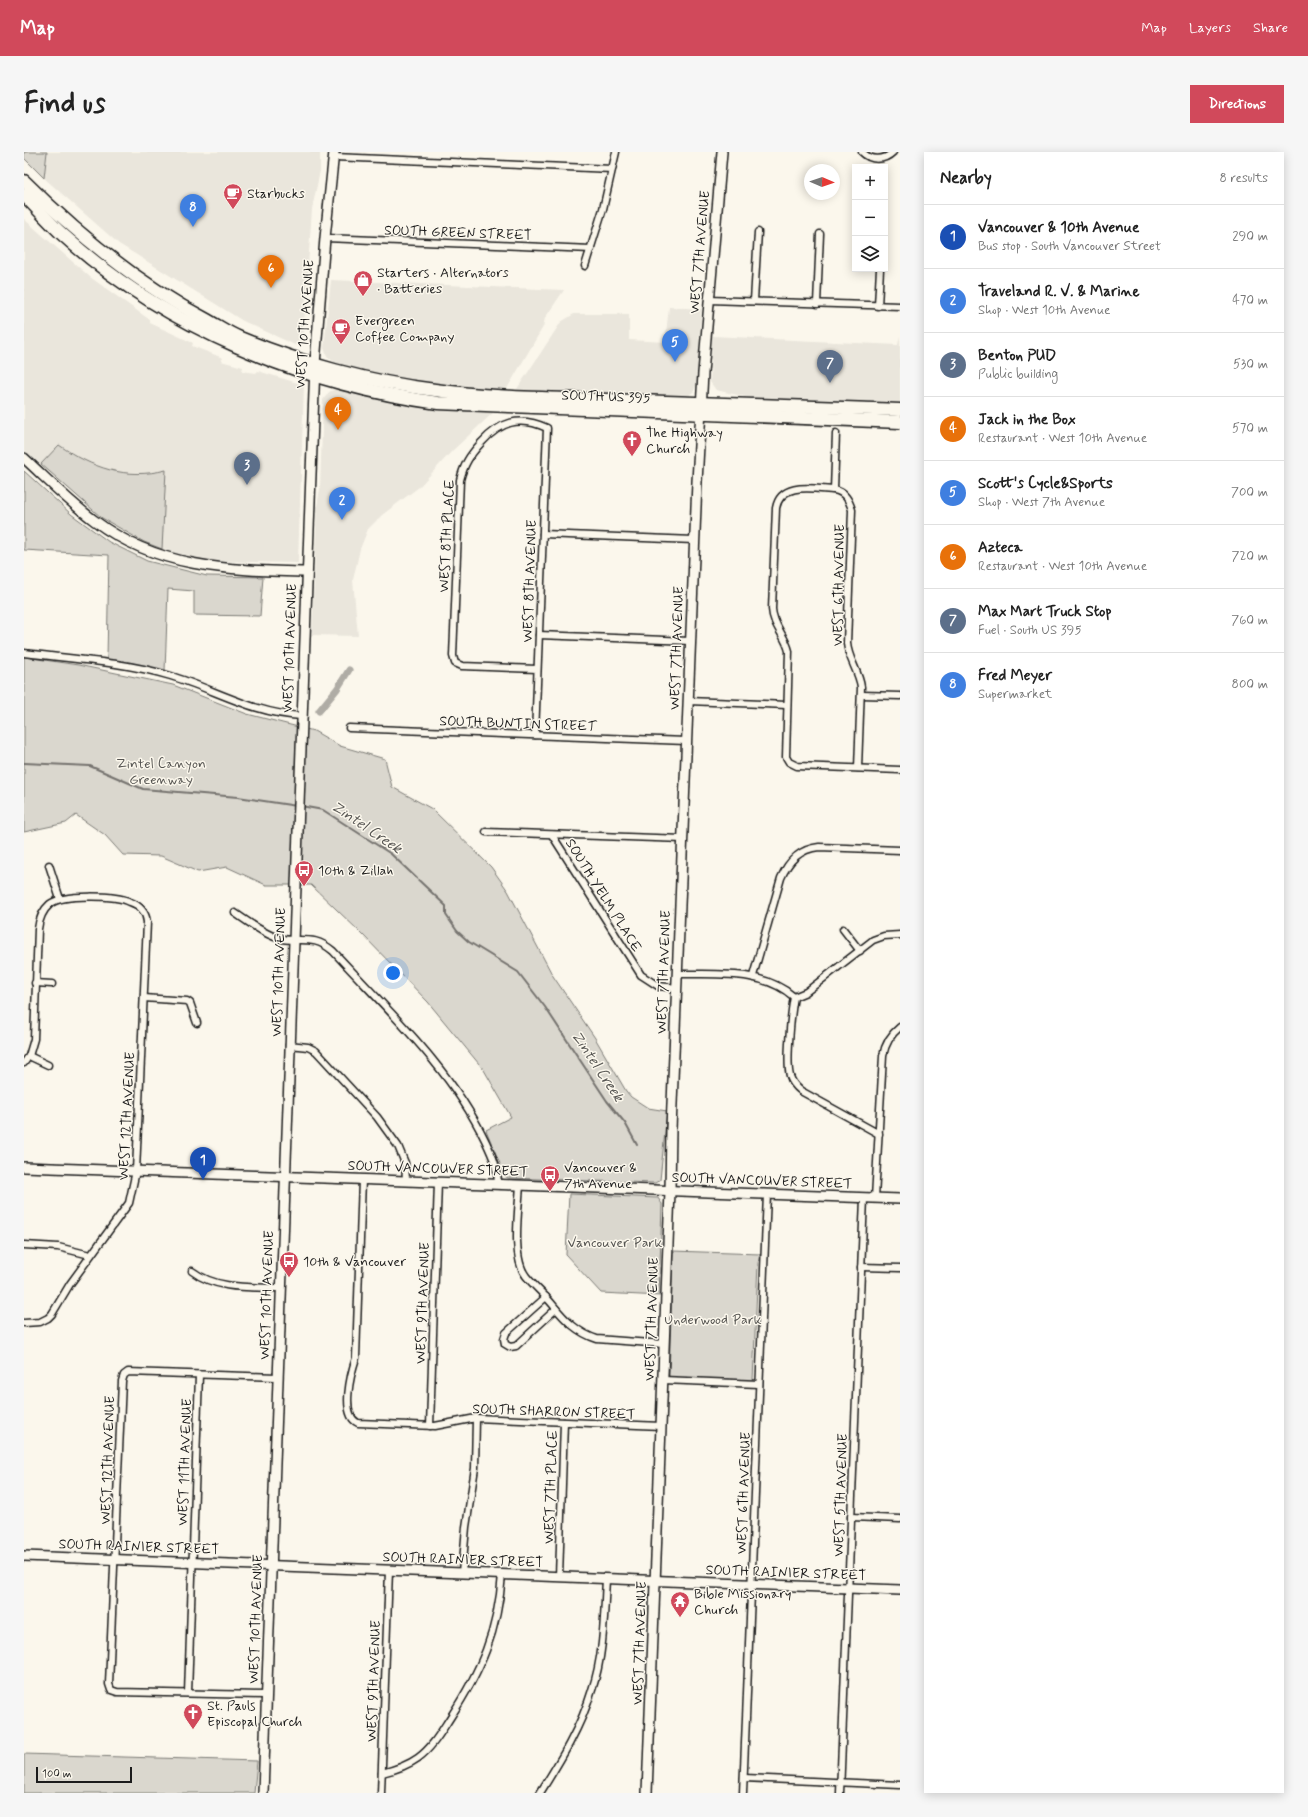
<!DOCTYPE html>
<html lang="en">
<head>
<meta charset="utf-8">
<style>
	body { margin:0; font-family:Mynerve,sans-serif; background:#f6f6f6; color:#222 }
	.controls { position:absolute; right:12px; top:12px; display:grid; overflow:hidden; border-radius:0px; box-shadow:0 2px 10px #0003 }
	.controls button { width:36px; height:36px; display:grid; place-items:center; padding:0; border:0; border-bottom:1px solid #e0e0e0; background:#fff; color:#222; font:20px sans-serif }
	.compass { position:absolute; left:780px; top:12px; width:36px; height:36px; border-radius:50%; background:#fff; box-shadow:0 2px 10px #0003; rotate:92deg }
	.scale { position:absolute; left:12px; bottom:10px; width:96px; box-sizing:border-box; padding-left:4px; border:2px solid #1c1c1c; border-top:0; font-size:11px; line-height:14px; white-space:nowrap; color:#1c1c1c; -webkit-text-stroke:3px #fbf7ec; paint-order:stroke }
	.you { position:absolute; left:369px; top:821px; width:14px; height:14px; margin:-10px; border:3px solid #fff; border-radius:50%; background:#1a73e8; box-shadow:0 0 0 6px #1a73e833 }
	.badge { display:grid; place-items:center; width:26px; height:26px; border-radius:50%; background:#d1495b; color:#fff; font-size:13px; font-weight:700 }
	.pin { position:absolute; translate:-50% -33px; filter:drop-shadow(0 1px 2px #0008) }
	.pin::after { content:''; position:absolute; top:21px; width:14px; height:12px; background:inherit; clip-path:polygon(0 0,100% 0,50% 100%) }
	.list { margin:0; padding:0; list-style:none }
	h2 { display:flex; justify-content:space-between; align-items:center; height:52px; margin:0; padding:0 16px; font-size:17px }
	h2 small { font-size:13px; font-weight:400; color:#767676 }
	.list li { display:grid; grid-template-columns:26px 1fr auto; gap:12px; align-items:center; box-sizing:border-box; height:64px; padding:0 16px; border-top:1px solid #e0e0e0 }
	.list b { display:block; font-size:15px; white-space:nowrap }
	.list p { margin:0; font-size:13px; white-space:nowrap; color:#767676 }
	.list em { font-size:13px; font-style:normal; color:#767676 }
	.icon { flex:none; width:22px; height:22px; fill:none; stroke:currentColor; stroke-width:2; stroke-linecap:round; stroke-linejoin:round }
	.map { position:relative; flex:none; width:876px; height:1641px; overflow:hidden; border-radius:0px }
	header { display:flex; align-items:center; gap:24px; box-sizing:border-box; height:56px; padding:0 20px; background:#d1495b; color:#fff }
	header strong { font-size:19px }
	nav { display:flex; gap:22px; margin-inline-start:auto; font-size:14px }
	.intro { display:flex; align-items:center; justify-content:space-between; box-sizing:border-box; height:96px; padding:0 24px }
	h1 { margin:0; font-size:28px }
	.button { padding:10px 18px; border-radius:0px; background:#d1495b; color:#fff; font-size:14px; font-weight:700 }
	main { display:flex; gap:24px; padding:0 24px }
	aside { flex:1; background:#fff; border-radius:0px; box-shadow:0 2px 10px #0003 }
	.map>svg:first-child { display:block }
</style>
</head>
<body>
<header>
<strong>Map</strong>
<nav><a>Map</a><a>Layers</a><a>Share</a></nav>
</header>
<div class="intro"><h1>Find us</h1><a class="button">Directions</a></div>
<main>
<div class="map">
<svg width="876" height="1641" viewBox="0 0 876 1641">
	<rect width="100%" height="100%" fill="#fbf7ec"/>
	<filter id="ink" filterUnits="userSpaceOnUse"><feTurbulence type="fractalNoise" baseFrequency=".025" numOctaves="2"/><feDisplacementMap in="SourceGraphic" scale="8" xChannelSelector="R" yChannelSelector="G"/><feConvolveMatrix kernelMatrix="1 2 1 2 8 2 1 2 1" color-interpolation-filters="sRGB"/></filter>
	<g filter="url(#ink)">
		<g fill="#eae6dc">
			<path d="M23,0H296V19L288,57L279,186L271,193L219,169L95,92L20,26Z"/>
			<path d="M0,67L66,125L126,168V171L169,191L168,194L199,206L197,209L219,215L218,219L232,221L234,219L280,233L274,411L186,409L166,406L120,390L78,366L0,298Z"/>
			<path d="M307,128L540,138L521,166L519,175L481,240L428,236L356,225L336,217L310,210L303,204L300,196Z"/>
			<path d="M645,155L677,157L673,231L670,239L664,244L656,246L491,240L537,170L550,162H605V188L641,190Z"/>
			<path d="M688,184L874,193L876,184V253L731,247L692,238L686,230Z"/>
			<path d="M313,236L471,259L428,299L395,335L358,363L344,377L336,397L329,428L334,484L288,483L293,354L296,337L299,248L305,240Z"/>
		</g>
		<g fill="#dad7ce" stroke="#7b7a75">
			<path d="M0,0H23L20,26L0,6Z"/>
			<path d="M35,293C68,316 102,328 142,318L138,397L120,390L78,366L17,312Z"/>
			<path d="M0,319L47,362L85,390L123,409L183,424L239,425L236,464L170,463V439L144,437L141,519L83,507L85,403L0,398Z"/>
			<path d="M0,505L54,513L149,533L223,562L290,579L316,594L361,607L368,635L408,657L467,715L484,739L529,824L571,886L602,939L607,945L624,956L643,959L636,1028L631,1031L484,1026L481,1024L462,978L487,965L460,918L404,850L337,781L287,733H242L203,715L174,720L137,704L99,703L81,683L52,663L42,671L0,680Z"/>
			<path d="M545,1042L634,1046L638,1052L635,1143L637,1144L577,1141L542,1103Z"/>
			<path d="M649,1099L736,1102L734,1111L729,1229L645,1227Z"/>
			<path d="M0,1602L233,1609L230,1641H0Z"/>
		</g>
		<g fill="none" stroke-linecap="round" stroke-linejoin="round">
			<g stroke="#74726e" stroke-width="2">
				<path d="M0,611L66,614L119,637L214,645L273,654"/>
				<path d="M277,654L299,658L367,702L422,754V763L433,779L445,790L494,820L521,855L583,949L601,971L613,993"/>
			</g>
			<path stroke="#afaca5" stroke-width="7" d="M295,559L313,537L325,518"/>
			<defs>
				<g id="street">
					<path d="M838,0C847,9 860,9 869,0"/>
					<path d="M310,5L588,17"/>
					<path d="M301,86L567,97"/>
					<path d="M561,114L579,57L592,0"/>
					<path d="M685,148L876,154"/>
					<path d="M730,149L734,80"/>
					<path d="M793,152L796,82"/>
					<path d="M854,154L856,117"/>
					<path d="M812,281L810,338C821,340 825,348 828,358L823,491C824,507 835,519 837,535L834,616"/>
					<path d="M810,338C790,337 757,329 752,356L748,457C749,474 761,483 765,499L762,605L765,610L773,614L876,618"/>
					<path d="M519,382L670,388"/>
					<path d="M515,483L666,489"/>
					<path d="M0,501C49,507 100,510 147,524C190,537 231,562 277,564"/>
					<path d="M838,543L876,544"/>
					<path d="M664,549L763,553"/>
					<path d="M325,576L662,589"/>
					<path d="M511,583L523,276C495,263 476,270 457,291C446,303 440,312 436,328L429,504L431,511L438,514L513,517"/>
					<path d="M462,680L659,687"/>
					<path d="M528,683L617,823L634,834L653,836"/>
					<path d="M25,713L36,747"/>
					<path d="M211,761C223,769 244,785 258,787C279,790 290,783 309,799C363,858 426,915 461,988C468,1003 474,1015 474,1032"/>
					<path d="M819,777L836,799"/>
					<path d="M653,822C694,823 738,817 770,845L782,840L849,788L860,784L876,783"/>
					<path d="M729,824L757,726C765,708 776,697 795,695L876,698"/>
					<path d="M11,831L28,832"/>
					<path d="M770,845C767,861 762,910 766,924C768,931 772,935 777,939L855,982"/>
					<path d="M120,846L163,849L166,851L173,871"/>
					<path d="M265,893L284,895L292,899L353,965L374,994L381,1011L382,1028"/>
					<path d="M5,904L24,913"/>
					<path d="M0,911L5,904L10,887L14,777C15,768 18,759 26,752C38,742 92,743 106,750C115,753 122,760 123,770L112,1019L105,1051L46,1132L28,1162L24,1166L16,1170L0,1171"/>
					<path d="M338,1027L332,1206C327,1221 316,1263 334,1271L411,1274L452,1266L637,1274"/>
					<path d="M496,1032C495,1056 487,1105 502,1124C510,1134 521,1143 529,1153C541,1168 554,1181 573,1187L640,1192"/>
					<path d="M851,1046L859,904C861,892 866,883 876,875"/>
					<path d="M0,1093L34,1095L66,1103"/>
					<path d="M837,1115L876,1116"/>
					<path d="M168,1119C193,1138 227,1135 257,1136"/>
					<path d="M522,1145L482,1181L480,1187L481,1192L486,1195L492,1194L532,1157"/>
					<path d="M639,1228L735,1232"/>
					<path d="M406,1274L414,1030"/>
					<path d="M827,1365L876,1367"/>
					<path d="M438,1421L442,1375L451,1316L452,1266"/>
					<path d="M535,1425L540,1270"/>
					<path d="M164,1541L175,1223"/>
					<path d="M242,1543L93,1540L87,1538L85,1532L98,1229L100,1223L104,1220L253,1225"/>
					<path d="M358,1621C370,1618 383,1614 394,1606C408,1596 417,1580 426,1566C457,1518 474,1480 478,1423"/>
					<path d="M720,1626L876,1633"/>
					<path d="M357,1641L365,1418"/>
					<path d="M516,1641C536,1609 557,1575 568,1538C580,1503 580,1463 582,1427"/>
					<path d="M719,1641L743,1042"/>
					<path d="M816,1641L840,1046"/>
				</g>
				<g id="secondary">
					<path d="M0,306C23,327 45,350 71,369C135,417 205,418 282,420"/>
					<path d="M0,1015L876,1047"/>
					<path d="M0,1404L876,1438"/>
					<path d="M239,1641L291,212L301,86L310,0"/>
					<path d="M623,1641L646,1039L647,977L673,330L679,221L698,0"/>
				</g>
				<g id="highway">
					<path d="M0,29C55,84 114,132 183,168C194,174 204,181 216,186C276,211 346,230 411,238C468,246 527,246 584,248C682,252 779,254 876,258"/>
					<path d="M0,43C13,56 25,70 38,82C141,176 278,232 414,251L876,270"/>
				</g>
			</defs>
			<use href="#street" stroke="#1c1c1c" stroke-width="9"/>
			<use href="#secondary" stroke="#1c1c1c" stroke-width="12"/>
			<use href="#highway" stroke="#1c1c1c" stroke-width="15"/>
			<use href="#street" stroke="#fbf7ec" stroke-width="6"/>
			<use href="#secondary" stroke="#fbf7ec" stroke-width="9"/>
			<use href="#highway" stroke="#fbf7ec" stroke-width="12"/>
		</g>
	</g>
	<defs>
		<symbol id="cafe-pin" viewBox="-11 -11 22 30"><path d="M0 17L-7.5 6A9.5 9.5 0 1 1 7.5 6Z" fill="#d1495b" stroke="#fbf7ec"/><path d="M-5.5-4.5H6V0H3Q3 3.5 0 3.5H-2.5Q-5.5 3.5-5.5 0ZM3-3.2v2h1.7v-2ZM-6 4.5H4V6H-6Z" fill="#fff"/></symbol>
		<symbol id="shop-pin" viewBox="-11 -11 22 30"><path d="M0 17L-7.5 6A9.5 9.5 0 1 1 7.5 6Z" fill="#d1495b" stroke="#fbf7ec"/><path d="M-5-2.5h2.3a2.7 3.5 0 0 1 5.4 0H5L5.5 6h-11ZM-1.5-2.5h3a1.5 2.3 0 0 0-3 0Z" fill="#fff"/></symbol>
		<symbol id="church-pin" viewBox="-11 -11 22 30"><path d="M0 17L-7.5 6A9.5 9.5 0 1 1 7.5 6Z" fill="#d1495b" stroke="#fbf7ec"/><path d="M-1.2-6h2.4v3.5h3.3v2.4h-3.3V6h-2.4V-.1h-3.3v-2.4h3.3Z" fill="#fff"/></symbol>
		<symbol id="bus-pin" viewBox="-11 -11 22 30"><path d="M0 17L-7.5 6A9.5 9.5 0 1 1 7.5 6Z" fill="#d1495b" stroke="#fbf7ec"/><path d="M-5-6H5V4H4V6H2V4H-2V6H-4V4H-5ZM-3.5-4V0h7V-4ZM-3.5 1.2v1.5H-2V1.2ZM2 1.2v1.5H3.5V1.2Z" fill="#fff"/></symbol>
		<symbol id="temple-pin" viewBox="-11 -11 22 30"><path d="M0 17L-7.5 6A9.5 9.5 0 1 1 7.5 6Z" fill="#d1495b" stroke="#fbf7ec"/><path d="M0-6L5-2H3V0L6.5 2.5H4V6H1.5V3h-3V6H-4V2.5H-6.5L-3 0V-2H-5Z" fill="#fff"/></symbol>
	</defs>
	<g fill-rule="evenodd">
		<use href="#cafe-pin" x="198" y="30" width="22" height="30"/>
		<use href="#shop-pin" x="328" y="117" width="22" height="30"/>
		<use href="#cafe-pin" x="306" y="165" width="22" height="30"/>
		<use href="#church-pin" x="597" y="277" width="22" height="30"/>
		<use href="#bus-pin" x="269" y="707" width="22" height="30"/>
		<use href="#bus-pin" x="515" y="1012" width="22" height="30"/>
		<use href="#bus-pin" x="254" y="1098" width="22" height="30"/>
		<use href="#temple-pin" x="645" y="1438" width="22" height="30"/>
		<use href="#church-pin" x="158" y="1550" width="22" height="30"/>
	</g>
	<g text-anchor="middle" stroke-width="3" stroke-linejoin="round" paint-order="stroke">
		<g font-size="14" fill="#1c1c1c" stroke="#fbf7ec" text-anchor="start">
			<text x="223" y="46">Starbucks</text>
			<text x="353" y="125">Starters · Alternators<tspan x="353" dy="16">· Batteries</tspan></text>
			<text x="331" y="173">Evergreen<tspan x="331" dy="16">Coffee Company</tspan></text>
			<text x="622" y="285">The Highway<tspan x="622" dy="16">Church</tspan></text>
			<text x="294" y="723">10th &amp; Zillah</text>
			<text x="540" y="1020">Vancouver &amp;<tspan x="540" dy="16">7th Avenue</tspan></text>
			<text x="279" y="1114">10th &amp; Vancouver</text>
			<text x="670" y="1446">Bible Missionary<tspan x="670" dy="16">Church</tspan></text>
			<text x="183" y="1558">St. Pauls<tspan x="183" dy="16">Episcopal Church</tspan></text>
		</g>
		<g font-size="14" fill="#1c1c1c" stroke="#fbf7ec">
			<text transform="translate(434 80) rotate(2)" y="5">SOUTH GREEN STREET</text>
			<text transform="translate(675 100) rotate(-85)" y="5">WEST 7TH AVENUE</text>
			<text transform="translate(280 172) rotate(-86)" y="5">WEST 10TH AVENUE</text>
			<text transform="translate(582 244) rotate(2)" y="5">SOUTH US 395</text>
			<text transform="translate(422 384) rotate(-87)" y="5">WEST 8TH PLACE</text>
			<text transform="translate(505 429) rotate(-88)" y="5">WEST 8TH AVENUE</text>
			<text transform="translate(814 433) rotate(-89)" y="5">WEST 6TH AVENUE</text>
			<text transform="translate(265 496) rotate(-88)" y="5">WEST 10TH AVENUE</text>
			<text transform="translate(652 496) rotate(-88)" y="5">WEST 7TH AVENUE</text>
			<text transform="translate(494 571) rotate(2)" y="5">SOUTH BUNTIN STREET</text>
			<text transform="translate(580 743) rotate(58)" y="5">SOUTH YELM PLACE</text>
			<text transform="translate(254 820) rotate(-88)" y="5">WEST 10TH AVENUE</text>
			<text transform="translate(639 820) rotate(-88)" y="5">WEST 7TH AVENUE</text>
			<text transform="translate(102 964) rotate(-87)" y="5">WEST 12TH AVENUE</text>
			<text transform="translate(414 1016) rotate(2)" y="5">SOUTH VANCOUVER STREET</text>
			<text transform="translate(738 1028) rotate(2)" y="5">SOUTH VANCOUVER STREET</text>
			<text transform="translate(242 1143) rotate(-88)" y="5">WEST 10TH AVENUE</text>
			<text transform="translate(398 1151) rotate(-88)" y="5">WEST 9TH AVENUE</text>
			<text transform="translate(627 1167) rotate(-88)" y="5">WEST 7TH AVENUE</text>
			<text transform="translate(530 1259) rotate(2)" y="5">SOUTH SHARRON STREET</text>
			<text transform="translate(83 1308) rotate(-88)" y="5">WEST 12TH AVENUE</text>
			<text transform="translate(160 1310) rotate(-88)" y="5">WEST 11TH AVENUE</text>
			<text transform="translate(526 1335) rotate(-88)" y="5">WEST 7TH PLACE</text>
			<text transform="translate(719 1341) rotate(-88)" y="5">WEST 6TH AVENUE</text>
			<text transform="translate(816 1343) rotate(-88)" y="5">WEST 5TH AVENUE</text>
			<text transform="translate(115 1394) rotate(2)" y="5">SOUTH RAINIER STREET</text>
			<text transform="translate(439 1407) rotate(2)" y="5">SOUTH RAINIER STREET</text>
			<text transform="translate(762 1420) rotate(2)" y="5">SOUTH RAINIER STREET</text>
			<text transform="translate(231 1467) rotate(-88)" y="5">WEST 10TH AVENUE</text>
			<text transform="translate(615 1491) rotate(-88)" y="5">WEST 7TH AVENUE</text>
			<text transform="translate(349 1529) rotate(-88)" y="5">WEST 9TH AVENUE</text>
		</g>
		<g font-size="14" fill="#555451" stroke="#fbf7ec">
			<text x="137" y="616">Zintel Canyon<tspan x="137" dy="16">Greenway</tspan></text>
			<text x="591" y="1095">Vancouver Park</text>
			<text x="689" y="1172">Underwood Park</text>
		</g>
		<g font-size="15" font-style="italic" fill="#575653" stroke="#fbf7ec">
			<text transform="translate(343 675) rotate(34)" y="5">Zintel Creek</text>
			<text transform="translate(574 914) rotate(56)" y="5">Zintel Creek</text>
		</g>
	</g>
</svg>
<div class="controls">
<button>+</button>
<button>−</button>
<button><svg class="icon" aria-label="layers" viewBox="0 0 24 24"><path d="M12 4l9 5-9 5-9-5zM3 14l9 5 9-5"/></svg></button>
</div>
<svg class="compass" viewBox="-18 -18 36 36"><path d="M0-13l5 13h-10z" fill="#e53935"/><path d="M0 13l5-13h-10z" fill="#767676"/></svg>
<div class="scale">100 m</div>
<div class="you"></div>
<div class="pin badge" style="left:179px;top:1028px;background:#1a4fb4">1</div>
<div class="pin badge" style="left:318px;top:368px;background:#3f7fe0">2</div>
<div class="pin badge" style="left:223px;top:333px;background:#5c6f8a">3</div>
<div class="pin badge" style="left:314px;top:278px;background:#e8710a">4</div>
<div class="pin badge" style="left:651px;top:210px;background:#3f7fe0">5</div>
<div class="pin badge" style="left:247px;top:136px;background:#e8710a">6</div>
<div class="pin badge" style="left:806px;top:231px;background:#5c6f8a">7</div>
<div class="pin badge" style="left:169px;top:75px;background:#3f7fe0">8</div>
</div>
<aside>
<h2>Nearby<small>8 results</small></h2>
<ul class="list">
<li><span class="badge" style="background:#1a4fb4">1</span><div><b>Vancouver &amp; 10th Avenue</b><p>Bus stop · South Vancouver Street</p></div><em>290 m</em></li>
<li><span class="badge" style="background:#3f7fe0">2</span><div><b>Traveland R. V. &amp; Marine</b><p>Shop · West 10th Avenue</p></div><em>470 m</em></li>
<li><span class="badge" style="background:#5c6f8a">3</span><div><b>Benton PUD</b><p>Public building</p></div><em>530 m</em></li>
<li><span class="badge" style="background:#e8710a">4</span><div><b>Jack in the Box</b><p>Restaurant · West 10th Avenue</p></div><em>570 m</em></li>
<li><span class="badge" style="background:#3f7fe0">5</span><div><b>Scott's Cycle&amp;Sports</b><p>Shop · West 7th Avenue</p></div><em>700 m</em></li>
<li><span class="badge" style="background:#e8710a">6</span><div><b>Azteca</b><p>Restaurant · West 10th Avenue</p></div><em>720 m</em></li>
<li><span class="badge" style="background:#5c6f8a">7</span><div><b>Max Mart Truck Stop</b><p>Fuel · South US 395</p></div><em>760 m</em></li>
<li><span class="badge" style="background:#3f7fe0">8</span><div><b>Fred Meyer</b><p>Supermarket</p></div><em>800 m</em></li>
</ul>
</aside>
</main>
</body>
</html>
